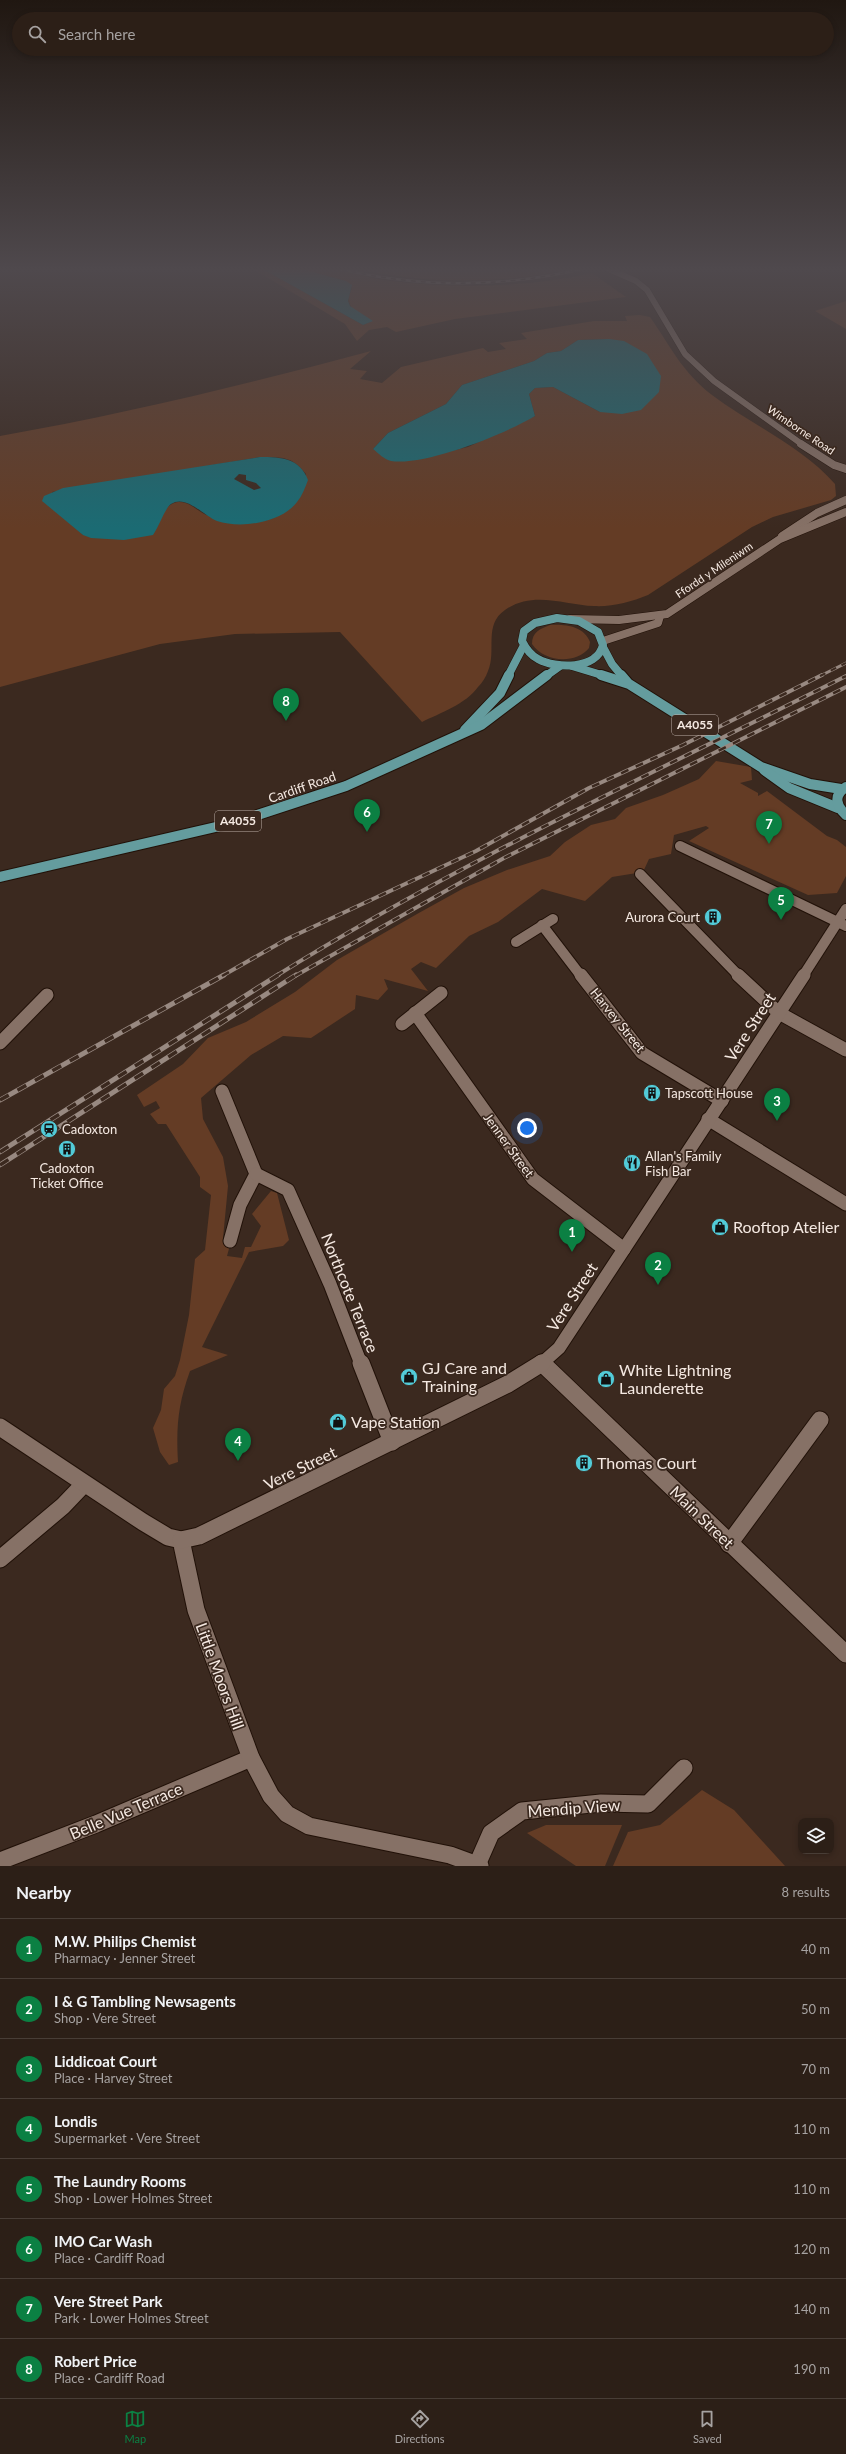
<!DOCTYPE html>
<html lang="en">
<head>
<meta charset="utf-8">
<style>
	body { margin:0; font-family:Lato,sans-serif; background:#342720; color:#f1f3f6 }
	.controls { position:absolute; right:12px; bottom:12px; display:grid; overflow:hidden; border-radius:8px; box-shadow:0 2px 6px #0003 }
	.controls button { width:36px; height:36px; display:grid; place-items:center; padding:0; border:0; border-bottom:1px solid #483d36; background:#2c1f17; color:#f1f3f6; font:20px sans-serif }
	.you { position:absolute; left:527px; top:1128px; width:14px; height:14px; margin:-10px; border:3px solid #fff; border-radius:50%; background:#1a73e8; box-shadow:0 0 0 6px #1a73e833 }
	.badge { display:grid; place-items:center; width:26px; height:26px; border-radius:50%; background:#0b8043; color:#fff; font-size:13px; font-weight:700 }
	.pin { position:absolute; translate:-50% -33px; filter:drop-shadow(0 1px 2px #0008) }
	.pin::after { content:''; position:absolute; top:21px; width:14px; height:12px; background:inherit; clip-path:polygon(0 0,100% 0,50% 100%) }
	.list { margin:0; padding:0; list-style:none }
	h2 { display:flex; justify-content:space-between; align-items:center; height:52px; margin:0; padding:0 16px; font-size:17px }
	h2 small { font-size:13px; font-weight:400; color:#a6a2a1 }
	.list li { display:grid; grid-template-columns:26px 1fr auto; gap:12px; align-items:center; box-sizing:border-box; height:60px; padding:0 16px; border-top:1px solid #483d36 }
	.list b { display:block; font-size:15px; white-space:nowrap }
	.list p { margin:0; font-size:13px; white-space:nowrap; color:#a6a2a1 }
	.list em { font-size:13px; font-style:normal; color:#a6a2a1 }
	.icon { flex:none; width:22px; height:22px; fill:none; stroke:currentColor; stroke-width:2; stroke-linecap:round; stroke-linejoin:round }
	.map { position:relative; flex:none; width:846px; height:1866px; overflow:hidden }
	.search { position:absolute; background:#2c1f17; box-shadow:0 2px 6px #0003; left:12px; right:12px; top:12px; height:44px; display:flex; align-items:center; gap:10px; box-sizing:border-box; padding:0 14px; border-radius:22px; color:#a6a2a1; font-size:15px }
	.sheet { height:532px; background:#2c1f17 }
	nav { display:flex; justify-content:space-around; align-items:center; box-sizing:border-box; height:56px; border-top:1px solid #483d36; background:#2c1f17; font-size:11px; color:#a6a2a1 }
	nav a { display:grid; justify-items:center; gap:2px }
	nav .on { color:#0b8043 }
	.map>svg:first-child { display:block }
</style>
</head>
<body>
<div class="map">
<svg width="846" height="1866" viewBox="0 0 846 1866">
	<rect width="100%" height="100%" fill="#3b291f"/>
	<g fill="#643c25" fill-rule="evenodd">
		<path d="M250,267H259L363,325L372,321C357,312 343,309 352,288L346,281L294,267C303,267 313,266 321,267C342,269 363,277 384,280C453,289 524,288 592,273L626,297L455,319L396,332L387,327L369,330L357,341L345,324Z"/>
		<path d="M347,267H578C505,286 420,284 347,267Z"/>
		<path d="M846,301V329L815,311Z"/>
		<path d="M640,315L650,317C671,347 682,372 712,395C752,425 802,446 835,484L836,496L831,500L773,517L752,527L648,595C631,602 612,607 594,606C565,605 533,590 505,610C483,625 497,651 488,671C486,677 482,683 478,687C466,704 440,713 422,722L340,632L235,634L160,644L0,687V436C125,414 248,384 371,351L350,369L367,371L360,379L382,383L401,367L483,348L488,352L506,349L499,343L527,339L521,333L594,321H627L625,316ZM609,339L600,412L553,387L535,388L529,394L535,416L468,447L411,460L373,449L388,433L446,404L462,385L534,361L547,353L561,351L578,340ZM260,457C282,457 292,456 306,474C299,525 251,528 209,516C194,511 184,492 165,509L83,535L52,492Z"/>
		<path d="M550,625C565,624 584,626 590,642L589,648C575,665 544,662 532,644C532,632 540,629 550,625Z"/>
		<path d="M716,761L751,767L752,780L740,783L758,793V796L767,791L827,836L837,840L846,847V876L837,893L808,895L689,841L709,828L706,826L674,835L671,854L649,859L643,872L612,877L585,901L542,889L498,922L469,936L436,968L421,962L411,969L428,991L384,979L388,989L378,1000L356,995L355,1009L311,1038L283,1036L251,1055L201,1098L203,1119L223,1157L228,1186L223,1238L230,1245L227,1256L242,1258L245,1247H251L261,1226L252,1214L271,1191L277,1193L289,1240L283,1246L249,1252L202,1347L228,1355L190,1371C178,1404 176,1427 178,1462L169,1465L160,1452L153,1428L161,1410L164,1389L175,1376L180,1360L189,1315L195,1259L205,1250L211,1195L200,1187V1177L166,1124H158L150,1114L160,1108L156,1101L144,1107L137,1095L183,1064L208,1038L246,1022L295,992L337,960L417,914L464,888L507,870L550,856L565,842L591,825L615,819L626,808L663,795L699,779Z"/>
		<path d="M702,1790L734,1810L785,1866H613L628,1832L660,1825Z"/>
		<path d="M546,1825H622L605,1866H576L527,1833Z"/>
	</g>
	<g fill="#1b6b73" fill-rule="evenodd">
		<path d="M259,267H294L346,281L352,285L348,301L350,306L373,321L363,325Z"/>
		<path d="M609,339L624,341L647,354L661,376L659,392L641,410L622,414L600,412L553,387L535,388L529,394L535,416C505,434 426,466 391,461C385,460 378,453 373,449L388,433L446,404L462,385L534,361L547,353L561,351L578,340Z"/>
		<path d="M260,457C281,457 300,458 308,480C305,488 302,496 297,502C281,523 241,529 217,521C204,516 186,494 171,504C165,508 159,527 153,535L124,540L91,538L83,535L42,501L44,496L63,488ZM239,474L246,475V480L256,483L261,488L254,490L234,479Z"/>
	</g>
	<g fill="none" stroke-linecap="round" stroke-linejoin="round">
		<defs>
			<path id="minor-far4" d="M604,267L636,281L647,290L685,354L714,381L803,445"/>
			<path id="minor-far3" d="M801,444L834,465L846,469"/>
			<g id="minor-far2">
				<path d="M680,846L846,926"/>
				<path d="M640,874L739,976"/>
				<path d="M542,925L581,976"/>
				<path d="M516,942L553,919"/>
			</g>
			<g id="minor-far1">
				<path d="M581,975L642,1053L722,1101"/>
				<path d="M738,975L779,1013L846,1050"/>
				<path d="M415,1013L533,1179L624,1249"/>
				<path d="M402,1024L441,993"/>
				<path d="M0,1043L47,995"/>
				<path d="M222,1091L256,1174L240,1205L230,1241"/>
				<path d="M708,1119L846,1204"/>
				<path d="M256,1174L288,1190L330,1284L361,1364"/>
			</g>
			<g id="minor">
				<path d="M361,1363L392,1442"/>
				<path d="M729,1544L820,1420"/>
				<path d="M0,1559L63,1506L84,1484"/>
				<path d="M0,1861L96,1824L251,1758"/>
				<path d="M477,1865L491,1833L522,1811L601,1803L648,1804L684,1768"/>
			</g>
			<g id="tertiary-far3">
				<path d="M782,536L817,513L846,500"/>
				<path d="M570,619L619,620L667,614L780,539L846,512"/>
				<path d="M603,641L658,623L660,616"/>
			</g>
			<path id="tertiary-far2" d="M803,976L846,909"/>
			<path id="tertiary-far1" d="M541,1364L559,1348L804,975"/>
			<g id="tertiary">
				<path d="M542,1363L846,1654"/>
				<path d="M0,1427L143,1522L168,1537L181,1540L196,1610L251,1758L271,1796L287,1814L309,1826L450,1855L480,1866"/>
				<path d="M181,1540L199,1536L508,1384L542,1363"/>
			</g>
			<g id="primary-far1">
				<path d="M557,618L579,621L598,632L603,645C597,670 556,669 538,659C530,655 526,649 522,641L524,631L535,623Z"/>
				<path d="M603,647L612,664L622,676"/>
				<path d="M572,666L605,676"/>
				<path d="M508,676L523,647"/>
				<path d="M546,676L560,666"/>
			</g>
			<g id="primary">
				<path d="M601,675L629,684L761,767L810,784L841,789"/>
				<path d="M621,675L627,682"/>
				<path d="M465,730L500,693L509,675"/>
				<path d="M764,770L789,788L838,808"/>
				<path d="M846,787C833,795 836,806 846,815"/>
				<path d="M0,877L233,823L346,786L481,725L547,675"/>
			</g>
		</defs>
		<use href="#minor-far4" stroke="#211108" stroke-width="7"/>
		<use href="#minor-far3" stroke="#211108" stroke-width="9"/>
		<use href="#minor-far2" stroke="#211108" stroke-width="12"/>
		<use href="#minor-far1" stroke="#211108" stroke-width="15"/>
		<use href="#minor" stroke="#211108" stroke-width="19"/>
		<use href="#tertiary-far3" stroke="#211108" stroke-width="9"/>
		<use href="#tertiary-far2" stroke="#211108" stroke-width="12"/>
		<use href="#tertiary-far1" stroke="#211108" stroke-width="15"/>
		<use href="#tertiary" stroke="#211108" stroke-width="19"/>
		<use href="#primary-far1" stroke="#211108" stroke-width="9"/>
		<use href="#primary" stroke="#211108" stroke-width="12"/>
		<use href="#minor-far4" stroke="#867166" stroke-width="6"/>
		<use href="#minor-far3" stroke="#867166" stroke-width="8"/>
		<use href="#minor-far2" stroke="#867166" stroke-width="10"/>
		<use href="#minor-far1" stroke="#867166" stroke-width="13"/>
		<use href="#minor" stroke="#867166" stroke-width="17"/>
		<use href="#tertiary-far3" stroke="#867166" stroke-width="8"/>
		<use href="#tertiary-far2" stroke="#867166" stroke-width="10"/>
		<use href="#tertiary-far1" stroke="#867166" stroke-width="13"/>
		<use href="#tertiary" stroke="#867166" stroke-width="17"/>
		<use href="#primary-far1" stroke="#649c9e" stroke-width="8"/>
		<use href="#primary" stroke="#649c9e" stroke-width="10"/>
		<defs>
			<path id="rail-far3" d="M332,267C418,289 505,288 591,267"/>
			<path id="rail-far2" d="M820,676L846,663"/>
			<g id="rail-far1">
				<path d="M222,976L287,939L476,851L589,788L683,745L822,675"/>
				<path d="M276,976C459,862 654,773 846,676"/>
				<path d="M295,976L504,858L846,687"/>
			</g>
			<g id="rail">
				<path d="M0,1100L224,975"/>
				<path d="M0,1152L278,975"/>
				<path d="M0,1165L296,975"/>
			</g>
		</defs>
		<use href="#rail-far3" stroke="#988981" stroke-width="2.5"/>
		<use href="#rail-far2" stroke="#988981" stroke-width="3"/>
		<use href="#rail-far1" stroke="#988981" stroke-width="4"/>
		<use href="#rail" stroke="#988981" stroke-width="5"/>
		<use href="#rail-far3" stroke="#3b291f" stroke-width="1.5" stroke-dasharray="5" stroke-linecap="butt"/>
		<use href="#rail-far2" stroke="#3b291f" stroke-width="2" stroke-dasharray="6" stroke-linecap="butt"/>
		<use href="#rail-far1" stroke="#3b291f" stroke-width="2.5" stroke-dasharray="8" stroke-linecap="butt"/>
		<use href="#rail" stroke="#3b291f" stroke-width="3.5" stroke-dasharray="10" stroke-linecap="butt"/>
	</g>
	<linearGradient id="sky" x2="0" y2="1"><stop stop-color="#201711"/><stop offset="0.51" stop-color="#4f494d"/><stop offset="1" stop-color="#4f494d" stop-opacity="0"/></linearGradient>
	<rect width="846" height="528" fill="url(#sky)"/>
	<defs>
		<symbol id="building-disc" viewBox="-11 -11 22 22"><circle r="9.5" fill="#52cbd8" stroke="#3b291f"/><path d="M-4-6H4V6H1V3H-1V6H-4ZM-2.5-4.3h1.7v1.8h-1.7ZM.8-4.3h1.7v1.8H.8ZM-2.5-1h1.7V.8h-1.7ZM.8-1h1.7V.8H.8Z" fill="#111"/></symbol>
		<symbol id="station-disc" viewBox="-11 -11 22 22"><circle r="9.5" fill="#52cbd8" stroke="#3b291f"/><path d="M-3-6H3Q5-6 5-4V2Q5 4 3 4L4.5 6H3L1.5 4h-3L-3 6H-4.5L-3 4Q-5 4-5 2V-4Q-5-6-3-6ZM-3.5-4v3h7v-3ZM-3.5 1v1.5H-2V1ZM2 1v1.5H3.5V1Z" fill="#111"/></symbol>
		<symbol id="restaurant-disc" viewBox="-11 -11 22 22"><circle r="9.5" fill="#52cbd8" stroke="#3b291f"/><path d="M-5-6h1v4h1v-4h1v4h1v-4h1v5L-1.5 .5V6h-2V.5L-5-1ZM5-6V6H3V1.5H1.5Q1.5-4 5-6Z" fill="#111"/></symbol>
		<symbol id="shop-disc" viewBox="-11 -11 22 22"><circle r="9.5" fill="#52cbd8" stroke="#3b291f"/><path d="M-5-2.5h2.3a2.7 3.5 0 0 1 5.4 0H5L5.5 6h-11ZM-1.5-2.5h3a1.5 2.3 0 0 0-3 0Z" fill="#111"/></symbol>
	</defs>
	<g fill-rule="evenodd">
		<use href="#building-disc" x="703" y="907" width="20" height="20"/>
		<use href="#building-disc" x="642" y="1083" width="20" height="20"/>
		<use href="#station-disc" x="39" y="1119" width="20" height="20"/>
		<use href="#building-disc" x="57" y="1139" width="20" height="20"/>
		<use href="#restaurant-disc" x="622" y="1153" width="20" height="20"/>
		<use href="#shop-disc" x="710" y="1217" width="20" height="20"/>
		<use href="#shop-disc" x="399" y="1367" width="20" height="20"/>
		<use href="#shop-disc" x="596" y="1369" width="20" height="20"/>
		<use href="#shop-disc" x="328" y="1412" width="20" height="20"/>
		<use href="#building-disc" x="574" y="1453" width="20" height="20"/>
	</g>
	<g text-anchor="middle" stroke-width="3.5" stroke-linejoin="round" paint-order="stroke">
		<g font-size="11" fill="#f5e9e2" stroke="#3b291f">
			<text transform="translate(801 430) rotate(34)" y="4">Wimborne Road</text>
			<text transform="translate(714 570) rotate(-34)" y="4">Ffordd y Mileniwm</text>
		</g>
		<g fill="#3b291f" stroke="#bdafa8" stroke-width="1">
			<rect x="672" y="715" width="46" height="20" rx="3"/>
			<rect x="215" y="811" width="46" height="20" rx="3"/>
		</g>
		<g font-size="12" font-weight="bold" fill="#f5e9e2">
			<text x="695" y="729">A4055</text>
			<text x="238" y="825">A4055</text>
		</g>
		<g font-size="13" fill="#f5e9e2" stroke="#3b291f">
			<text transform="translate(302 787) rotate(-19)" y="5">Cardiff Road</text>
			<text transform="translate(618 1020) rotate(51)" y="5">Harvey Street</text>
			<text transform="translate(509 1145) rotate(54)" y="5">Jenner Street</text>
		</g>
		<g font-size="13" fill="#f5e9e2" stroke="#3b291f" text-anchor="start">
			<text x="700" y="922" text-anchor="end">Aurora Court</text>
			<text x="665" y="1098">Tapscott House</text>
			<text x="62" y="1134">Cadoxton</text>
			<text x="645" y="1161">Allan's Family<tspan x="645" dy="15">Fish Bar</tspan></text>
			<text x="67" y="1173" text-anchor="middle">Cadoxton<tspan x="67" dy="15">Ticket Office</tspan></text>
		</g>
		<g font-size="16" fill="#f5e9e2" stroke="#3b291f">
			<text transform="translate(750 1027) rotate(-57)" y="6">Vere Street</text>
			<text transform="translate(350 1293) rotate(68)" y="6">Northcote Terrace</text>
			<text transform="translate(572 1297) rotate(-57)" y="6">Vere Street</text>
			<text transform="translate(300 1468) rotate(-26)" y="6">Vere Street</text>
			<text transform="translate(702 1517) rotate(44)" y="6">Main Street</text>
			<text transform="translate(220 1676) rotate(70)" y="6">Little Moors Hill</text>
			<text transform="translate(574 1808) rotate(-4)" y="6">Mendip View</text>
			<text transform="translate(126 1811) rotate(-23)" y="6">Belle Vue Terrace</text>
		</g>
		<g font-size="16" fill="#f5e9e2" stroke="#3b291f" text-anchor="start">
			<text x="733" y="1233">Rooftop Atelier</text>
			<text x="422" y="1374">GJ Care and<tspan x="422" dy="18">Training</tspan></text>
			<text x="619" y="1376">White Lightning<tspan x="619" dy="18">Launderette</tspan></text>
			<text x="351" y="1428">Vape Station</text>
			<text x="597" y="1469">Thomas Court</text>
		</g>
	</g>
</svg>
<div class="controls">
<button><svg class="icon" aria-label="layers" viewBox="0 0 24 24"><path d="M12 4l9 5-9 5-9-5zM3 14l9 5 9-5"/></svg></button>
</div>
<div class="you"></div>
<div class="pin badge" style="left:572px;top:1252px">1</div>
<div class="pin badge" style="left:658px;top:1285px">2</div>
<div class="pin badge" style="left:777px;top:1121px">3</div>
<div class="pin badge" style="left:238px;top:1461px">4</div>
<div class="pin badge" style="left:781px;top:920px">5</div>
<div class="pin badge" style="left:367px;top:832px">6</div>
<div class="pin badge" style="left:769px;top:844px">7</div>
<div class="pin badge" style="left:286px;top:721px">8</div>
<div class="search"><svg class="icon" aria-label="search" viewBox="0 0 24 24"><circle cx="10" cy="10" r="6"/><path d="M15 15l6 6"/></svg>Search here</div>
</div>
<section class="sheet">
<h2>Nearby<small>8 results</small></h2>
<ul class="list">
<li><span class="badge">1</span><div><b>M.W. Philips Chemist</b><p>Pharmacy · Jenner Street</p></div><em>40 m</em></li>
<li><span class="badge">2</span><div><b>I &amp; G Tambling Newsagents</b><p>Shop · Vere Street</p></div><em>50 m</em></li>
<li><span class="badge">3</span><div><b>Liddicoat Court</b><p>Place · Harvey Street</p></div><em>70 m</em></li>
<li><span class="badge">4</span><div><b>Londis</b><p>Supermarket · Vere Street</p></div><em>110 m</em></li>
<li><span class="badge">5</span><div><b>The Laundry Rooms</b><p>Shop · Lower Holmes Street</p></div><em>110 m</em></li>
<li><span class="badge">6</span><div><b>IMO Car Wash</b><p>Place · Cardiff Road</p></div><em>120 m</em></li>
<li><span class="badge">7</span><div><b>Vere Street Park</b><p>Park · Lower Holmes Street</p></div><em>140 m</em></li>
<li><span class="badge">8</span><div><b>Robert Price</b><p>Place · Cardiff Road</p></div><em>190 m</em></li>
</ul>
</section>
<nav>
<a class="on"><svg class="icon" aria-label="map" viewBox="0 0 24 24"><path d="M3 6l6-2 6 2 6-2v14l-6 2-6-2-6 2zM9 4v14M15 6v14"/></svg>Map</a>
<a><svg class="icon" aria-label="directions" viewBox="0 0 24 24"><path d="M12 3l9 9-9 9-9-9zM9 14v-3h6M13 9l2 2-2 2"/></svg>Directions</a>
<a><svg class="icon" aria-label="saved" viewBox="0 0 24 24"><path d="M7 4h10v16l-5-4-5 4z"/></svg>Saved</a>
</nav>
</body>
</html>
